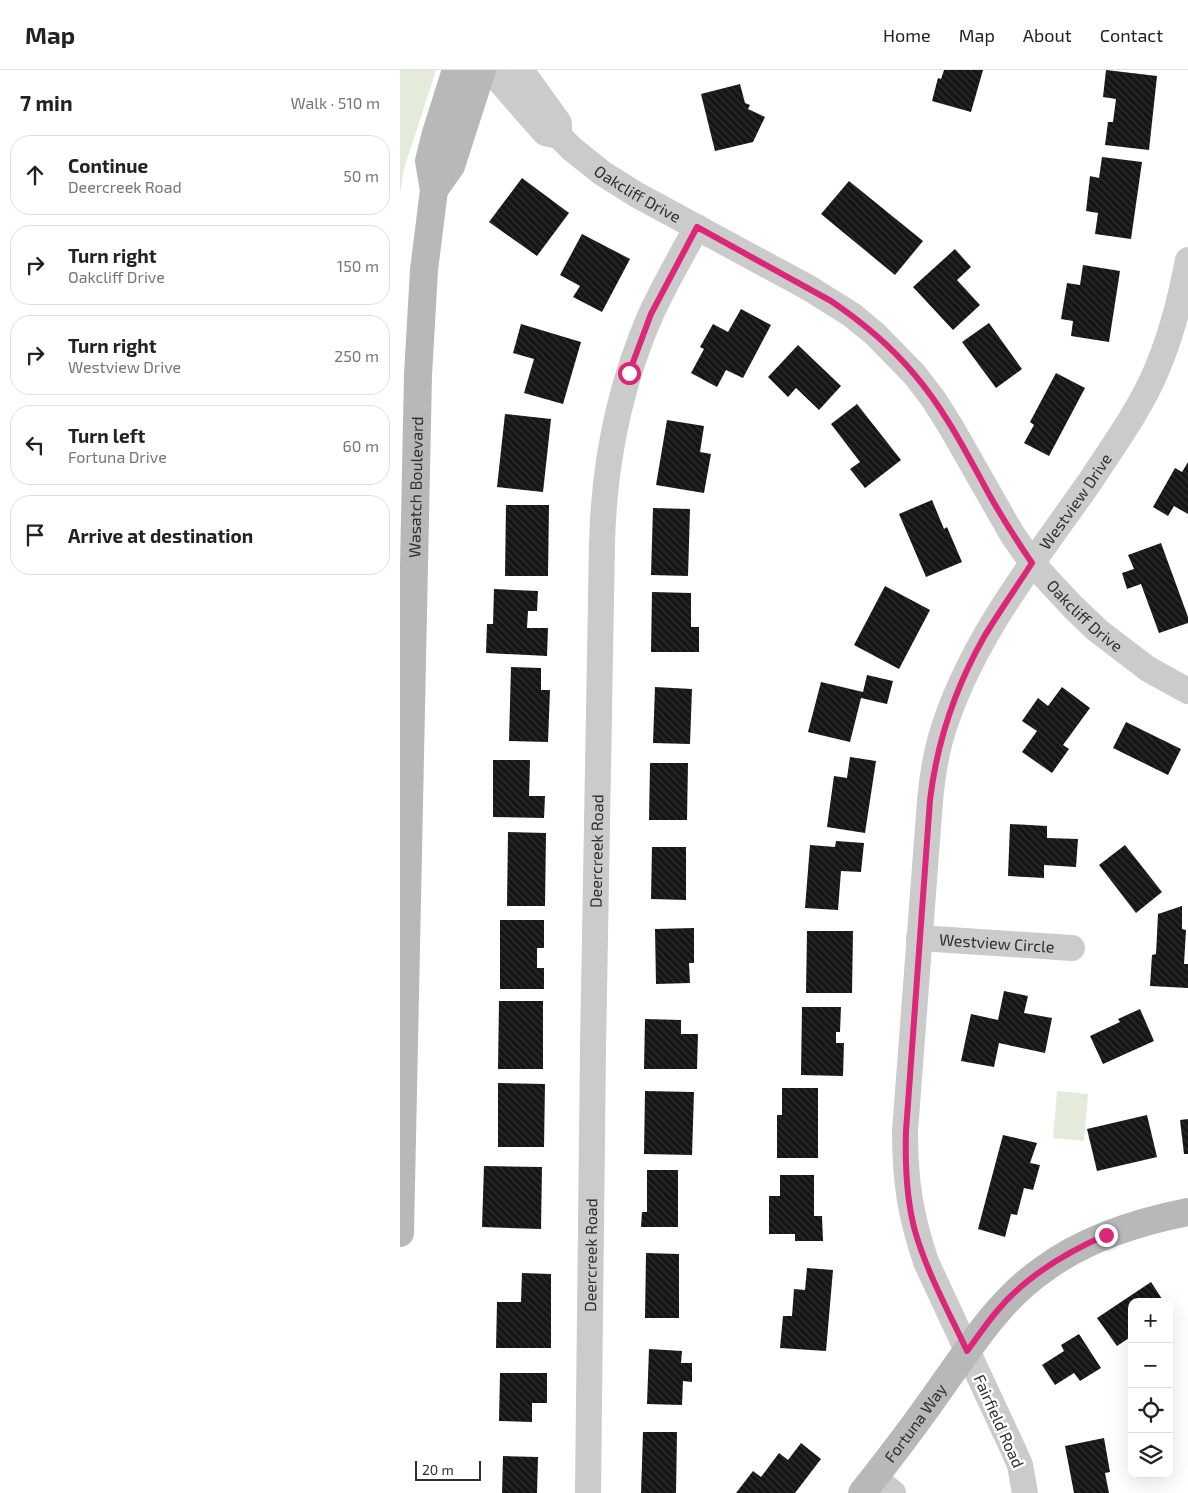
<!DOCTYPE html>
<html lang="en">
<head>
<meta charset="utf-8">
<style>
	body { margin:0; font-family:"Exo 2",sans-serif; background:#f2f2f2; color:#222 }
	.controls { position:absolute; right:15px; bottom:15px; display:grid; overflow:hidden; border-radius:10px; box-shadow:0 5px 20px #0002 }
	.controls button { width:45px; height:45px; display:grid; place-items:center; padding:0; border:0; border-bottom:1px solid #e0e0e0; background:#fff; color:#222; font:25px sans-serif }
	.scale { position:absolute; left:15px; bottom:12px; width:66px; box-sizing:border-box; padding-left:5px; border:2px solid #2e2e2e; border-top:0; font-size:14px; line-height:18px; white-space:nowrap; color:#2e2e2e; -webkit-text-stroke:4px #fff; paint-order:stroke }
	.stop { position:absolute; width:15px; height:15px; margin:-11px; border:4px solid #db2777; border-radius:50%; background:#fff }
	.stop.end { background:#db2777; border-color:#fff; box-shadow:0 1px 5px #0008 }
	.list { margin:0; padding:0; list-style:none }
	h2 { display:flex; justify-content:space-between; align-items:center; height:65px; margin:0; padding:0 20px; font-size:21px }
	h2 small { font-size:16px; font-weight:400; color:#767676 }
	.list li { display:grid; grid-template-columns:32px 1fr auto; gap:15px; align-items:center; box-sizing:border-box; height:80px; margin:0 10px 10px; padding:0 10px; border:1px solid #e0e0e0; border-radius:20px }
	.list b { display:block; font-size:19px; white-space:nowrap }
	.list p { margin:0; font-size:16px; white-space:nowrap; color:#767676 }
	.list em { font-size:16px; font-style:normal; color:#767676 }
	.icon { flex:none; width:28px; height:28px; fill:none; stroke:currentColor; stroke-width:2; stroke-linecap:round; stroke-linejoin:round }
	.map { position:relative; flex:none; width:788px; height:1423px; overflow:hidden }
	header { display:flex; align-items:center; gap:30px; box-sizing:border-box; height:70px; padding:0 25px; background:#fff; border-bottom:1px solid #e0e0e0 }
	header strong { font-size:24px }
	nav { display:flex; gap:28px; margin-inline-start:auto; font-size:18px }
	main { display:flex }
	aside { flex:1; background:#fff }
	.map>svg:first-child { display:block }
</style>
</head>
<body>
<header>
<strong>Map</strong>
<nav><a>Home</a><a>Map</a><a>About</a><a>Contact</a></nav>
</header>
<main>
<aside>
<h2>7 min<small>Walk · 510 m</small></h2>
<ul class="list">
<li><svg class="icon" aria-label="ahead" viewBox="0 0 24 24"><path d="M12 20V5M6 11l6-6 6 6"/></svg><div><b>Continue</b><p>Deercreek Road</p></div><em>50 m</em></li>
<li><svg class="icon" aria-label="right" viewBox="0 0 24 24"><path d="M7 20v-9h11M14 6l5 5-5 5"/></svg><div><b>Turn right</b><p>Oakcliff Drive</p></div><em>150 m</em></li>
<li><svg class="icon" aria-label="right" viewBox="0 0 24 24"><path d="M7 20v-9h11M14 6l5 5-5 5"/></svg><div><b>Turn right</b><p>Westview Drive</p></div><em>250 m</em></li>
<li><svg class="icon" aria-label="left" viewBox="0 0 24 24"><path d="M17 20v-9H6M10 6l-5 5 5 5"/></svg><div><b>Turn left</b><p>Fortuna Drive</p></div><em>60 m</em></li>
<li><svg class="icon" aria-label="arrive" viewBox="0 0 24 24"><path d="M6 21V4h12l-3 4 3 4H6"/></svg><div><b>Arrive at destination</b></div></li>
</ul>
</aside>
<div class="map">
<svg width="788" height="1423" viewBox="0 0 788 1423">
	<defs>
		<pattern id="building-back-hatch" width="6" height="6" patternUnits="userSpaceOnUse" patternTransform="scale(1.25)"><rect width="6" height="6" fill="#151515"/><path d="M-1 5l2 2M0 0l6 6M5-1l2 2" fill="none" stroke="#2f2f2f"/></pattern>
	</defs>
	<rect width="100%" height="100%" fill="#fff"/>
	<g fill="#e4ebdb">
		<path d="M0,0H36L4,99L0,124Z"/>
		<path d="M657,1021L688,1024L684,1071L653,1068Z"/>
	</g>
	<g fill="url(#building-back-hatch)">
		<path d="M544,0H583L571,42L532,31L538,8L541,9Z"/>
		<path d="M706,0L757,6L749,80L705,75L708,52H713L716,29L703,27Z"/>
		<path d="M340,14L345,33L350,35L348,39L365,47L353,72L315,81L301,24Z"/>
		<path d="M702,87L742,92L731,169L695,164L698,143L686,141L690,106L699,108Z"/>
		<path d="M122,108L169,143L137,186L89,152Z"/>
		<path d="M449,111L523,171L495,205L421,144Z"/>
		<path d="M182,164L230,189L202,242L173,227L180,216L160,205Z"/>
		<path d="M555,179L571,197L557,210L580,235L553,260L513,217Z"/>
		<path d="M683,195L720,201L709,272L671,266L673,251L661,249L667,213L680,215Z"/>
		<path d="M341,239L371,255L343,308L326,300L317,317L291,303L304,279L300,277L313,254L328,262Z"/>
		<path d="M589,253L622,299L596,318L562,272Z"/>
		<path d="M121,254L181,272L163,334L124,323L134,289L113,283Z"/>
		<path d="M398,275L441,316L419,340L396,318L388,327L368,307Z"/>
		<path d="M656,303L685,318L649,386L624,373L634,355L630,352Z"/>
		<path d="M457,334L501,390L465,418L450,399L460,392L431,354Z"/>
		<path d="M105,344L151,349L143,422L97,417Z"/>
		<path d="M267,350L304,356L300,382L311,384L304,423L256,415Z"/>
		<path d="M788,392V444L774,436L768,446L753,437L775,398L782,402Z"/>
		<path d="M532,430L544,459L547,457L562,492L526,507L499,444Z"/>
		<path d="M106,435H149L148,506H105Z"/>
		<path d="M253,438L290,439L288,506L251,505Z"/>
		<path d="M761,473L788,547V553L759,563L741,514L727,519L722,503L734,499L728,485Z"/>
		<path d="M485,516L530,540L499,599L454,575Z"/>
		<path d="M94,519L138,521L137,541H128L127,558H148L147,586L86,583L87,554H93Z"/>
		<path d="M252,522L291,523V557H299V582H251Z"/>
		<path d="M111,597L141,598V620H150L148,672L109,671Z"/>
		<path d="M467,605L493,611L487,634L461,628L450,672L408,662L421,612L463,622Z"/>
		<path d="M255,617L292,619L290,674L253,673Z"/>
		<path d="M662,617L690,638L663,675L669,679L652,703L622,682L637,661L622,651L638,628L648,636Z"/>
		<path d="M726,652L781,679L768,705L713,678Z"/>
		<path d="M450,687L476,691L465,763L427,757L434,706L447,708Z"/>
		<path d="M93,690H130L129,726H145L144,748L93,747Z"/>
		<path d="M250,693H288L287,750H249Z"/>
		<path d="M610,754L647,756V768L678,769L676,797L644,795V808L608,806Z"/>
		<path d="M108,762L146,763L145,836H107Z"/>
		<path d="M436,771L464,773L461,802L441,801L438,840L405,838L410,775L435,777Z"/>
		<path d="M725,775L762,822L736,843L699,795Z"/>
		<path d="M252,777H286V830L251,829Z"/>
		<path d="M782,836V859L786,860L784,894H788V918L750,916L752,885L756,884L758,844Z"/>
		<path d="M100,850H144V878H137V898H144V919H100Z"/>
		<path d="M294,858V893H289L290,913L256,914L255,859Z"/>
		<path d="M407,861H453L452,923H406Z"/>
		<path d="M604,921L628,926L624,943L652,948L645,983L599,973L594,997L561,991L571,944L598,950Z"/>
		<path d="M99,931H143V999H98Z"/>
		<path d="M402,937H441L440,962H436V973H444L443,1006L401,1005Z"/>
		<path d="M740,939L754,971L703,994L690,966L720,952L718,949Z"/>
		<path d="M245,949L281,950V964H298L297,999H244Z"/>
		<path d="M98,1013L145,1014L144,1077H98Z"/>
		<path d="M382,1018H418V1088H377V1045H382Z"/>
		<path d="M245,1021L294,1022L292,1085L244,1084Z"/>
		<path d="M747,1045L757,1087L697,1101L687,1059Z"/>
		<path d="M788,1049V1084H784L780,1050Z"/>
		<path d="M603,1065L637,1073L630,1093L640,1095L633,1120L624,1118L617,1145L611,1144L605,1167L578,1159Z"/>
		<path d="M84,1096L142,1097L141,1159L82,1157Z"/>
		<path d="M247,1100H278V1157H241L242,1142H247Z"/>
		<path d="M380,1105H414V1146H422L423,1171H395V1164H369V1126H380Z"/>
		<path d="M246,1183L279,1184V1248H245Z"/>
		<path d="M407,1198L433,1200L426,1281L380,1278L383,1246H392L394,1219L405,1220Z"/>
		<path d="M122,1203L151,1204V1278H96L97,1232H121Z"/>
		<path d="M751,1212L764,1232H732V1266L717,1276L697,1248Z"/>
		<path d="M679,1264L701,1298L680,1311L674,1303L655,1315L642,1295L664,1281L661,1275Z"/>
		<path d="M249,1279L282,1281L281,1293H292V1312L283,1311L282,1335L247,1334Z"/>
		<path d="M100,1303H147V1333H132V1352L99,1351Z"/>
		<path d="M243,1362H277L276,1423H241Z"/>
		<path d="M704,1368L710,1402L705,1403L709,1423H674L665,1376Z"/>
		<path d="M401,1373L421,1389L395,1423H336L353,1401L361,1407L379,1383L388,1390Z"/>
		<path d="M103,1386L138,1387L137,1423H102Z"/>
	</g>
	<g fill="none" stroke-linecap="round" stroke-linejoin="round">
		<g stroke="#cbcbcb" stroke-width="26">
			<path id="s1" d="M90,0L145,63L159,66L172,79L202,103L237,125L409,218L452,245L475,264L515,305L534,330L551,357L612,464L632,493L672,536L697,560L748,599L788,621"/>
			<path d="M121,0L159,53V66"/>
			<path id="s2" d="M519,868L672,878"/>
			<path d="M474,1408L493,1423"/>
			<path id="s3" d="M188,1423L193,979L202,473C204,394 219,317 251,244C265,214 281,186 297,157"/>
			<path id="s4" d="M625,1423L620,1395L613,1379L526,1192C510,1144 505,1111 505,1061L530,731C532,709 535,688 541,667C569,572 633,493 689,413C713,376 740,340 757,299C772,264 781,227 788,190"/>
		</g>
		<g stroke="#b8b8b8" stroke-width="28">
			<path d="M34,120L51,96L82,0"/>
			<path id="s5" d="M0,1163L18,305L24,200L34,120L29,91L36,63L56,0"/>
			<path id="s6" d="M462,1423C489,1389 515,1355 540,1319C571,1276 599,1230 644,1199C686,1168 737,1152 788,1142"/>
		</g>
	</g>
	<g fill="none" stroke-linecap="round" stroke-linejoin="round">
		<path stroke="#db2777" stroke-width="6" d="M229,303L251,244L297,157L431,231C462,252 490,275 514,304C545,340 567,384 590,426C603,449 617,471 632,493C616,518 599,542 584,567C555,618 537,672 530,730L506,1061C505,1095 506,1128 515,1161C527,1203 549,1242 567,1281C577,1268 586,1254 597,1241C626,1206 665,1183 706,1165"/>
	</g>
	<g text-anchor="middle" stroke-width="5" stroke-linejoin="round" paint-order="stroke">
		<g font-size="16" fill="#2e2e2e" stroke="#fff">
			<text dy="6" stroke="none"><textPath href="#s1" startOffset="196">Oakcliff Drive</textPath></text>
			<text dy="6" stroke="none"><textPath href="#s5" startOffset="746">Wasatch Boulevard</textPath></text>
			<text dy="6" stroke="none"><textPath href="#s4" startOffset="1054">Westview Drive</textPath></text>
			<text dy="6" stroke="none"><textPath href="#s1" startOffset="826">Oakcliff Drive</textPath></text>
			<text dy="6" stroke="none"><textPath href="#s3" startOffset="642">Deercreek Road</textPath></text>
			<text dy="6" stroke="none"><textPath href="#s2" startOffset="78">Westview Circle</textPath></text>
			<text dy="6" stroke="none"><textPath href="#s3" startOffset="238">Deercreek Road</textPath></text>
			<text transform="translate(599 1351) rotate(66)" y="6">Fairfield Road</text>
			<text dy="6" stroke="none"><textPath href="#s6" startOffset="88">Fortuna Way</textPath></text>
		</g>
	</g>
</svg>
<div class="controls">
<button>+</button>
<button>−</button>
<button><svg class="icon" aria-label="locate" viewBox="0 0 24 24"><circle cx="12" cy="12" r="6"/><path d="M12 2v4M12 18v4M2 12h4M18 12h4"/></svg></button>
<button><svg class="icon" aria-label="layers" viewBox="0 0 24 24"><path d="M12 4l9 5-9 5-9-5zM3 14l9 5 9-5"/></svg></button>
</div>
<div class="scale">20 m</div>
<div class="stop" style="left:229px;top:303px"></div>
<div class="stop end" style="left:706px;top:1165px"></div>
</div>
</main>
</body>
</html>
